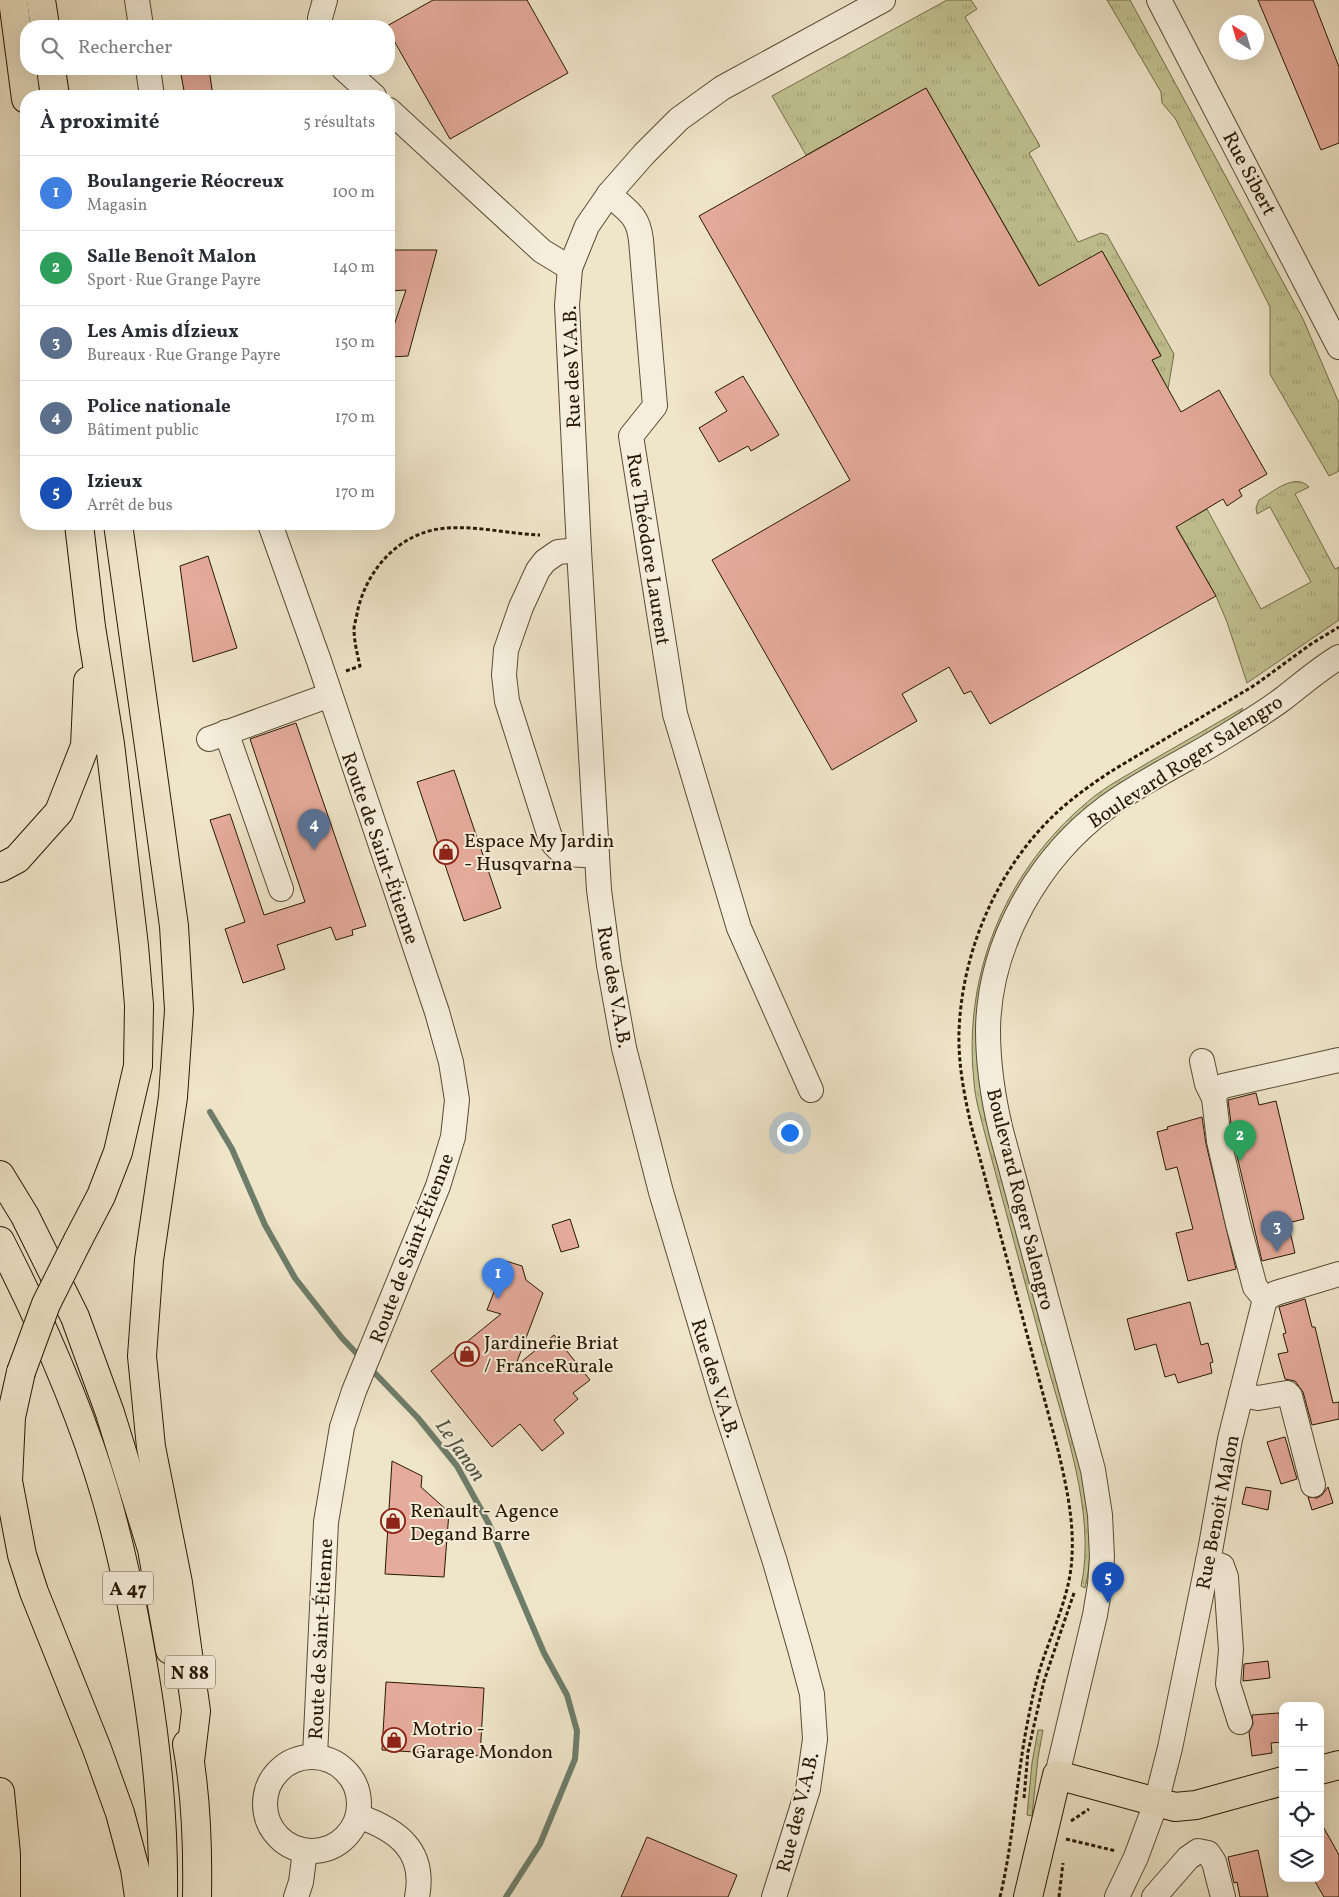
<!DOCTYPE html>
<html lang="fr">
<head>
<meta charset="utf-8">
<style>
	body { margin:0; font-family:Vollkorn,serif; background:#f7f7f7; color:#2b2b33 }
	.controls { position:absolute; right:15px; bottom:15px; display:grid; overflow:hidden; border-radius:10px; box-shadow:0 5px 20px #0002 }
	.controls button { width:45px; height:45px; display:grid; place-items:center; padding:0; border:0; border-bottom:1px solid #e1e1e2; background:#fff; color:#2b2b33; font:25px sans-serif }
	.compass { position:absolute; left:1219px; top:15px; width:45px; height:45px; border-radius:50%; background:#fff; box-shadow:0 5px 20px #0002; rotate:323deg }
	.you { position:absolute; left:789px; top:1132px; width:18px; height:18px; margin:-12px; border:4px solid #fff; border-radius:50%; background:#1a73e8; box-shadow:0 0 0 8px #1a73e833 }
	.badge { display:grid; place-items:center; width:32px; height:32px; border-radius:50%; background:#1a73e8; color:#fff; font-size:16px; font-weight:700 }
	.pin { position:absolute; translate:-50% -41px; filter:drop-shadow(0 1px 2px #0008) }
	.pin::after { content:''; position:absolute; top:26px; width:18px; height:15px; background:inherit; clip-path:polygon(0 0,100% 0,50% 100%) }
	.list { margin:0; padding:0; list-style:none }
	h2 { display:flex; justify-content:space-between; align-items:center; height:65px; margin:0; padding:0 20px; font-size:21px }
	h2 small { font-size:16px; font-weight:400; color:#7c7c81 }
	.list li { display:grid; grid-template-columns:32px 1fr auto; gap:15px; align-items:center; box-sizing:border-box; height:75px; padding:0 20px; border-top:1px solid #e1e1e2 }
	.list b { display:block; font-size:19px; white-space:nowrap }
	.list p { margin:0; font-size:16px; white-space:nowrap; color:#7c7c81 }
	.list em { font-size:16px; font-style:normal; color:#7c7c81 }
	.icon { flex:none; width:28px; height:28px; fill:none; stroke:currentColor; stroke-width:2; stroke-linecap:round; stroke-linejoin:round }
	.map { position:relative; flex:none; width:1339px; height:1897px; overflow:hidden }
	.search { position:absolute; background:#fff; box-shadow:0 5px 20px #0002; left:20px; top:20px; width:375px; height:55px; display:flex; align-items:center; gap:12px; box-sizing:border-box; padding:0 18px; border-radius:20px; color:#7c7c81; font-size:19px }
	.panel { position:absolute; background:#fff; box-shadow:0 5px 20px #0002; left:20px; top:90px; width:375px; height:440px; border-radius:20px }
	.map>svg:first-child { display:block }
</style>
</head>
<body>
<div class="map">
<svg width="1339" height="1897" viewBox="0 0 1339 1897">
	<defs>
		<pattern id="grass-tufts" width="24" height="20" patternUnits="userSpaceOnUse" patternTransform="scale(1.25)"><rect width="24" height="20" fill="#c1c291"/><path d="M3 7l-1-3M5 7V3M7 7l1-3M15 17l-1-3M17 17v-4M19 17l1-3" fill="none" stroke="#a6a67b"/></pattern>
	</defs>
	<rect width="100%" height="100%" fill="#efe5c9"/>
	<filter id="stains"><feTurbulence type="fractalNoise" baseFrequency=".004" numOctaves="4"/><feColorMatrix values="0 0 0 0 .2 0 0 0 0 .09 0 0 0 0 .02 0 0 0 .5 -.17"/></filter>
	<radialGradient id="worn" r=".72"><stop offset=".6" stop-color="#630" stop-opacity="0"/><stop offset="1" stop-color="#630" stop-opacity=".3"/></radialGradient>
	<g fill="url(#grass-tufts)" stroke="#746d4a">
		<path d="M947,0H971L977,9L965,17L1040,146L1029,153L1078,242L1101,233L1107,235L1174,354L1168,389L1152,360L1161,355L1102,251L1091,376L926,88L806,155L772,96Z"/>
		<path d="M1107,0H1130L1303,319L1339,403V471L1329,476L1270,374V307L1175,118L1162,103L1161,92Z"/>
		<path d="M1128,442L1193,517L1207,509L1261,609L1311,582L1270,507L1257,514L1256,508L1259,500C1273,492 1295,472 1309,487L1295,494L1335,569L1339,567V620L1247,683L1227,622L1216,596Z"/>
		<path d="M1243,708L1238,715L1086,811L982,994L1080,1461C1086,1504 1096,1545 1085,1588L1081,1586C1097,1514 1063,1423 1044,1353C1024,1280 1005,1207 985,1134C981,1117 975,1100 974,1082C962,971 1008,864 1096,795C1113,782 1133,772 1151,761C1182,743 1212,726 1243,708Z"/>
		<path d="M1038,1730H1043L1038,1758L1032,1816L1027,1815L1032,1763Z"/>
	</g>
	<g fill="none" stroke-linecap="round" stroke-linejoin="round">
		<g stroke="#6d7d6a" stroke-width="6">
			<path d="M210,1112L232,1149L265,1225L295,1278L342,1338L361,1358"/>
			<path d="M369,1367L418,1418L457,1466L489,1524L544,1653L567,1695L577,1731L575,1759L540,1844L506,1897"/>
		</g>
	</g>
	<g fill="#e5ab9b" stroke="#281802">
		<path d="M433,0H527L568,73L450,139L389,32V26H387Z"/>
		<path d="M1258,0H1313L1339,67V143L1321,150Z"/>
		<path d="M180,69H209L213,96H185Z"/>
		<path d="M926,88L1039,286L1102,251L1161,356L1152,360L1181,412L1219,390L1267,474L1239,490L1242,496L1227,506L1223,499L1176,527L1216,596L990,724L971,691L964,694L949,667L902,694L917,721L832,770L712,560L850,480L699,216Z"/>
		<path d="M389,250H437L408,356L390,357V337L406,290L389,291Z"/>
		<path d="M743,376L779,435L751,451L748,446L719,462L699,428L727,411L715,392Z"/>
		<path d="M208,556L237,648L193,662L180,566Z"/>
		<path d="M296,723L366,926L352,930L353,935L336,940L331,927L277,945L285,969L243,983L225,929L245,922L210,820L230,814L264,915L305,902L250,739Z"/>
		<path d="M454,770L501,908L464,921L417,782Z"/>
		<path d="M1256,1093L1259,1105L1276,1101L1304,1219L1288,1223L1295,1253L1262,1261L1233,1139L1228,1100Z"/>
		<path d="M1202,1117L1206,1144L1236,1269L1188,1281L1176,1233L1193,1229L1177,1167L1166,1170L1157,1132L1168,1129L1167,1127Z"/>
		<path d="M570,1219L579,1247L561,1252L552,1225Z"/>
		<path d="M506,1261L522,1266L526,1280L543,1293L515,1367L554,1335L590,1380L573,1393L578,1399L554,1420L564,1433L542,1451L520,1424L492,1447L431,1371L501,1314L487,1310Z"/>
		<path d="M1305,1299L1312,1327H1315L1333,1403L1339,1402V1419L1312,1425L1303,1392L1295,1381L1285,1379L1278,1354L1288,1352L1283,1334L1286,1333L1279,1307Z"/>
		<path d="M1190,1302L1201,1345L1208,1343L1213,1362L1210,1363L1212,1373L1178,1383L1175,1374L1165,1377L1156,1344L1135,1350L1127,1319Z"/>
		<path d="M1285,1437L1297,1479L1281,1484L1267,1442Z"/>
		<path d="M392,1461L422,1476L421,1487L449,1512L444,1577L385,1574Z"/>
		<path d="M1246,1487L1271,1491L1268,1510L1242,1504Z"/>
		<path d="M1328,1487L1333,1503L1312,1510L1308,1497L1317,1498L1322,1495Z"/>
		<path d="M1268,1661L1270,1678L1243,1681L1244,1664Z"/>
		<path d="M386,1682L484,1688L480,1756L382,1750Z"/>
		<path d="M1279,1713L1282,1742L1271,1743L1272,1753L1252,1756L1249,1732L1253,1724L1252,1715Z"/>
		<path d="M1320,1821L1339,1855V1897H1324L1313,1878H1320Z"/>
		<path d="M647,1837L737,1875L728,1897H621Z"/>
		<path d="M1258,1850L1268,1897H1240L1237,1882L1234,1883L1228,1857Z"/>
	</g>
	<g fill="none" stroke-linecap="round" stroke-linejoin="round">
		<defs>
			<g id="minor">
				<path d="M137,0L141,26"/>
				<path d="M1159,0L1339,347"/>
				<path d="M320,26V18L325,0"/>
				<path d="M148,69L152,96"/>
				<path d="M344,69L374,96"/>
				<path d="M389,110L542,251L570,268"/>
				<path d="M609,194C627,211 638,214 641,240L655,406L631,436L675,714L739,928L811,1090"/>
				<path d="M270,524L319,661L437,1012L451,1062L457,1100L453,1137L438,1186L354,1391L342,1427L326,1522L315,1756"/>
				<path d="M579,550L558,552L545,561L538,570L521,607L506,650L504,675L507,701L551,840C562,859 578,854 597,855"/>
				<path d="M226,732L281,889"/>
				<path d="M209,739L330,695"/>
				<path d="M1202,1061L1207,1084L1214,1098"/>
				<path d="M1265,1299L1255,1287L1238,1224L1219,1141L1214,1098L1217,1091L1223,1086L1339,1060"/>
				<path d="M1241,1395L1258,1398L1287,1393L1290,1396L1313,1485"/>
				<path d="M1208,1561L1222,1566L1226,1577L1231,1650L1228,1684L1240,1722"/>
				<circle cx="312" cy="1804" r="47"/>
				<path d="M1057,1775L1095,1615L1100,1585L1102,1557L1100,1515L1093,1470L1001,1131C993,1098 988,1065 988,1030C989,944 1038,858 1107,807C1142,781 1184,762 1221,739C1242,726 1264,713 1284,698C1302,684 1319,669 1339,657"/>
				<path d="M358,1816C398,1830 426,1851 417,1897"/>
				<path d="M296,1897L301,1882L305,1851"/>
				<path d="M774,1897L808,1789L815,1739L812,1694L800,1649L775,1562L725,1407L661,1192L624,1048L609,965L599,890L579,550L567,305L570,268L587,226L609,194L644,154L679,119L722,88L883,0"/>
				<path d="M1117,1897L1136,1857L1156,1803L1170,1748L1210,1551L1230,1439L1265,1299L1276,1293L1339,1274"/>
				<path d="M1154,1897L1188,1858L1198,1851L1208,1853L1214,1862L1223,1897"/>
			</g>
			<g id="major">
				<path d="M1320,1770L1339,1765"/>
				<path d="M1028,1897L1057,1775L1175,1807L1196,1805L1283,1781"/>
			</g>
			<g id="highway">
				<path d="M13,0L26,99"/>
				<path d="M41,0L45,26"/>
				<path d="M51,69L55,96"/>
				<path d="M118,524L174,926L179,1010L173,1097L149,1260L142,1356L151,1447L178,1583L196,1711L190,1761"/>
				<path d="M0,868L17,859L59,812L85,746L88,681"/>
				<path d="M0,1175L25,1216L75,1317L110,1413L152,1549L170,1650"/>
				<path d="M78,1240L101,1196L118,1152L138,1066L139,1005L134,946L110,744L91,627L79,524"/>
				<path d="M0,1241C42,1323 80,1408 106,1497C123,1556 135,1617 145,1678C157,1750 164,1824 163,1897"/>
				<path d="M21,1372L11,1417L8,1481L22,1555L34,1592L97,1749L120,1813L135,1869L139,1897"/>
				<path d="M187,1744C196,1794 198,1846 197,1897"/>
				<path d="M0,1792L6,1854V1897"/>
			</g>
		</defs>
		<use href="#minor" stroke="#5a4b34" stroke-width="26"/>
		<use href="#major" stroke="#281802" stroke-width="30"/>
		<use href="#highway" stroke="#281802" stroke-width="30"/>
		<g stroke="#281802" stroke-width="3" stroke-dasharray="4 2.5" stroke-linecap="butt">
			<path d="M346,671L360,666C357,653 354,641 354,628C355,622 357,615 358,609C367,572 394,539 433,530C468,523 506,534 540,535"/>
			<path d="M1024,1798L1028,1752L1044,1681L1074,1593"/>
			<path d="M1071,1821L1089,1809"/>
			<path d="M1066,1839L1116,1851"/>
			<path d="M1000,1897C1014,1839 1016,1779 1028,1720C1032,1698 1037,1676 1045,1654C1056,1622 1071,1590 1072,1555C1074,1520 1066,1484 1058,1450L971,1125C964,1094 958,1063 959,1031C962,953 995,874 1050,819C1068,801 1089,786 1110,772L1255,685L1311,644L1339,627"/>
			<path d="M1059,1897L1063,1863"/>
		</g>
		<use href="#minor" stroke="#f5eedc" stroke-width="24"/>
		<use href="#major" stroke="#efe5c9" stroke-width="28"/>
		<use href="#highway" stroke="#efe5c9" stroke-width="28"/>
		<defs>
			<path id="highway-bridge" d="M21,1372L46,1304L78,1240"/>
		</defs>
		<use href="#highway-bridge" stroke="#281802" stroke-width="30" stroke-linecap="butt"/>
		<use href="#highway-bridge" stroke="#efe5c9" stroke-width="28"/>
	</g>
	<defs>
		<symbol id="shop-ring" viewBox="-11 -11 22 22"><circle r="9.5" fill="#f5eedc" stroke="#8f2418" stroke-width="1.5"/><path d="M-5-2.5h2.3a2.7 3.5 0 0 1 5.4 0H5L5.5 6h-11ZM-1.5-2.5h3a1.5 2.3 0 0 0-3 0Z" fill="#8f2418"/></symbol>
	</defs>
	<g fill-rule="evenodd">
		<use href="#shop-ring" x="432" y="838" width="28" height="28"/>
		<use href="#shop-ring" x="453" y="1340" width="28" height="28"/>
		<use href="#shop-ring" x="379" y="1507" width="28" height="28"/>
		<use href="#shop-ring" x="380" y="1726" width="28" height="28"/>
	</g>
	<g text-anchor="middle" stroke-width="4" stroke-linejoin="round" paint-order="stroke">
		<g fill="#f5eedc" stroke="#665843" stroke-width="1">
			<rect x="103" y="1571.5" width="50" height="33" rx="4"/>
			<rect x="165" y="1655.5" width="50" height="33" rx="4"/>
		</g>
		<g font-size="19" font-weight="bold" fill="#281802">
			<text x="128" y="1595">A 47</text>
			<text x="190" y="1679">N 88</text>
		</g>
		<g font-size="20" fill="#281802" stroke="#f5eedc">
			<text transform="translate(1250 173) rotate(62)" y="7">Rue Sibert</text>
			<text transform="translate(571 367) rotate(-92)" y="7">Rue des V.A.B.</text>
			<text transform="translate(649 549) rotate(81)" y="7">Rue Théodore Laurent</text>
			<text transform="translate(1185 761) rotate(-33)" y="7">Boulevard Roger Salengro</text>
			<text transform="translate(381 848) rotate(71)" y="7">Route de Saint-Étienne</text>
			<text transform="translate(615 987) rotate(80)" y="7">Rue des V.A.B.</text>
			<text transform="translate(1021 1199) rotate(76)" y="7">Boulevard Roger Salengro</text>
			<text transform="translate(411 1248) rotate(-69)" y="7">Route de Saint-Étienne</text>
			<text transform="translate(716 1378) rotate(73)" y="7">Rue des V.A.B.</text>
			<text transform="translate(1217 1512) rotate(-79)" y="7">Rue Benoit Malon</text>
			<text transform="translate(320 1639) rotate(-87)" y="7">Route de Saint-Étienne</text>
			<text transform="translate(797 1812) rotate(-76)" y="7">Rue des V.A.B.</text>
		</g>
		<g font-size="20" fill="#281802" stroke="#f5eedc" text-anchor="start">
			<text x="464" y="847">Espace My Jardin<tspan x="464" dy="23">- Husqvarna</tspan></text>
			<text x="484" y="1349">Jardinerie Briat<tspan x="484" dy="23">/ FranceRurale</tspan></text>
			<text x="410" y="1517">Renault - Agence<tspan x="410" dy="23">Degand Barre</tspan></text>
			<text x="412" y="1735">Motrio -<tspan x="412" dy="23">Garage Mondon</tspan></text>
		</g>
		<g font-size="21" font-style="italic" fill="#50533f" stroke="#f5eedc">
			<text transform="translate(461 1450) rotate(55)" y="7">Le Janon</text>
		</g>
	</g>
	<rect width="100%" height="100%" filter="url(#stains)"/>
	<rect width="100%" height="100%" fill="url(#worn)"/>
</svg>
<div class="controls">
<button>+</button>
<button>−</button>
<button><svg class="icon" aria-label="locate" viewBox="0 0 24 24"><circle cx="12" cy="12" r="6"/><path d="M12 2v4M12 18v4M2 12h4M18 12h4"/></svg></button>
<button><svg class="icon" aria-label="layers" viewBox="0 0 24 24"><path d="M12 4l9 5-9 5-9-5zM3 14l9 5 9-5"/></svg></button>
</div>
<svg class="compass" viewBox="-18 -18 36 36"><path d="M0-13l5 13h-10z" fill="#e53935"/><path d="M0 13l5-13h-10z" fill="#7c7c81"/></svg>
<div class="you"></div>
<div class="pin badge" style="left:498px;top:1299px;background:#3f7fe0">1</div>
<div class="pin badge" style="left:1240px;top:1161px;background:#2e9e5b">2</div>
<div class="pin badge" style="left:1277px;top:1252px;background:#5c6f8a">3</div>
<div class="pin badge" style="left:314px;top:850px;background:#5c6f8a">4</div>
<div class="pin badge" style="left:1108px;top:1603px;background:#1a4fb4">5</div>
<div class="search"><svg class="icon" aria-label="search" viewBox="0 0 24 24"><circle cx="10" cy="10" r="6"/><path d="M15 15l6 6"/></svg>Rechercher</div>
<section class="panel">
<h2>À proximité<small>5 résultats</small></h2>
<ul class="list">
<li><span class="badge" style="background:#3f7fe0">1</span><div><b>Boulangerie Réocreux</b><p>Magasin</p></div><em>100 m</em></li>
<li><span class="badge" style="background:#2e9e5b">2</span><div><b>Salle Benoît Malon</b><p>Sport · Rue Grange Payre</p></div><em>140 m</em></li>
<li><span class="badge" style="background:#5c6f8a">3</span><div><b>Les Amis dÍzieux</b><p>Bureaux · Rue Grange Payre</p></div><em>150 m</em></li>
<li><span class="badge" style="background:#5c6f8a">4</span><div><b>Police nationale</b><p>Bâtiment public</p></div><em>170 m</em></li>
<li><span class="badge" style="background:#1a4fb4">5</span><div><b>Izieux</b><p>Arrêt de bus</p></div><em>170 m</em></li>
</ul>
</section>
</div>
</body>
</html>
